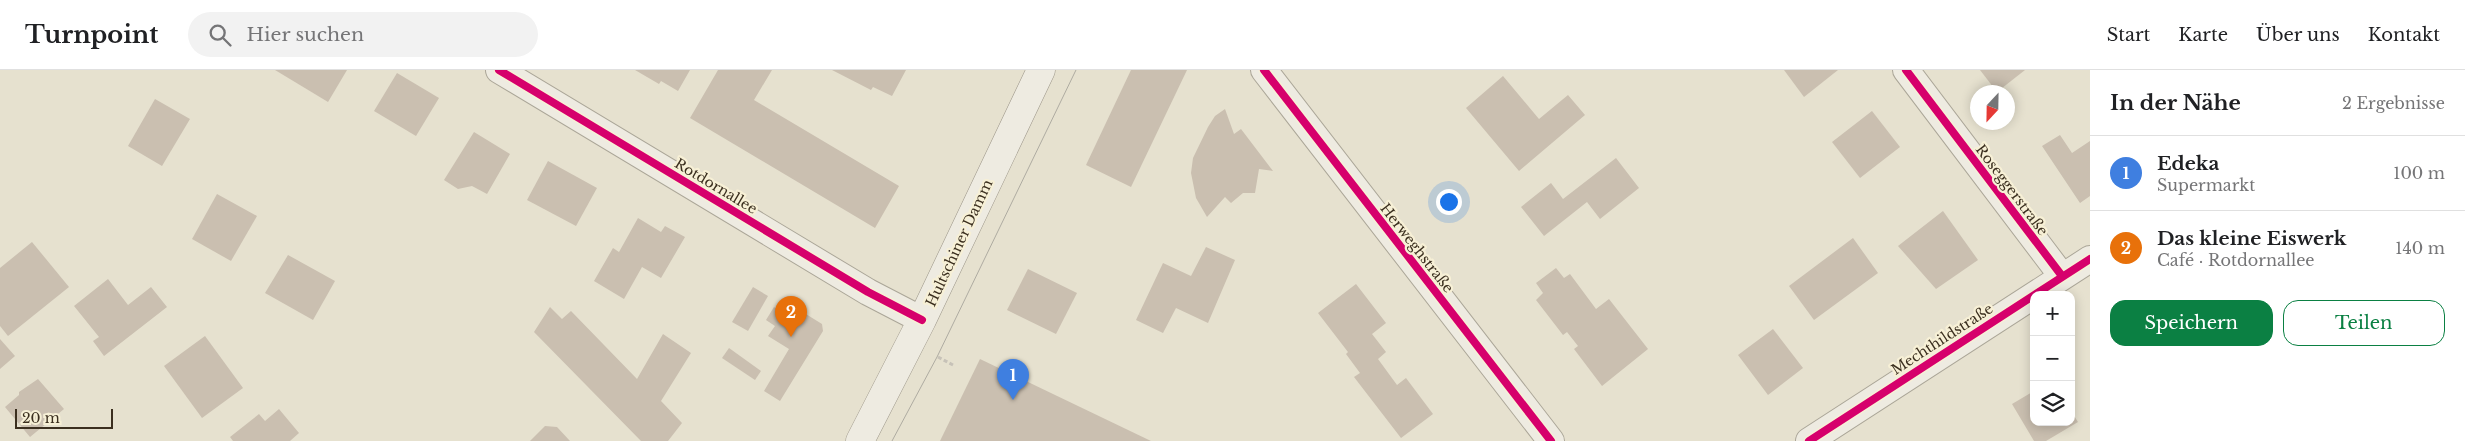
<!DOCTYPE html>
<html lang="de">
<head>
<meta charset="utf-8">
<style>
	body { margin:0; font-family:"Libre Baskerville",serif; background:#f2f2f2; color:#202124 }
	.controls { position:absolute; right:15px; bottom:15px; display:grid; overflow:hidden; border-radius:10px; box-shadow:0 2px 12px #0003 }
	.controls button { width:45px; height:45px; display:grid; place-items:center; padding:0; border:0; border-bottom:1px solid #e0e0e0; background:#fff; color:#202124; font:25px sans-serif }
	.compass { position:absolute; left:1970px; top:15px; width:45px; height:45px; border-radius:50%; background:#fff; box-shadow:0 2px 12px #0003; rotate:202deg }
	.scale { position:absolute; left:15px; bottom:12px; width:98px; box-sizing:border-box; padding-left:5px; border:2px solid #3b2f1f; border-top:0; font-size:14px; line-height:18px; white-space:nowrap; color:#3b2f1f; -webkit-text-stroke:4px #f7f0d6; paint-order:stroke }
	.you { position:absolute; left:1448px; top:131px; width:18px; height:18px; margin:-12px; border:4px solid #fff; border-radius:50%; background:#1a73e8; box-shadow:0 0 0 8px #1a73e833 }
	.badge { display:grid; place-items:center; width:32px; height:32px; border-radius:50%; background:#0b8043; color:#fff; font-size:16px; font-weight:700 }
	.pin { position:absolute; translate:-50% -41px; filter:drop-shadow(0 1px 2px #0008) }
	.pin::after { content:''; position:absolute; top:26px; width:18px; height:15px; background:inherit; clip-path:polygon(0 0,100% 0,50% 100%) }
	.list { margin:0; padding:0; list-style:none }
	h2 { display:flex; justify-content:space-between; align-items:center; height:65px; margin:0; padding:0 20px; font-size:21px }
	h2 small { font-size:16px; font-weight:400; color:#757577 }
	.list li { display:grid; grid-template-columns:32px 1fr auto; gap:15px; align-items:center; box-sizing:border-box; height:75px; padding:0 20px; border-top:1px solid #e0e0e0 }
	.list b { display:block; font-size:19px; white-space:nowrap }
	.list p { margin:0; font-size:16px; white-space:nowrap; color:#757577 }
	.list em { font-size:16px; font-style:normal; color:#757577 }
	.actions { display:flex; gap:10px; padding:15px 20px }
	.actions a { flex:1; padding:11px 0; border:1px solid #0b8043; border-radius:15px; text-align:center; font-size:18px; color:#0b8043 }
	.actions .main { background:#0b8043; color:#fff }
	.icon { flex:none; width:28px; height:28px; fill:none; stroke:currentColor; stroke-width:2; stroke-linecap:round; stroke-linejoin:round }
	.map { position:relative; flex:none; width:2090px; height:371px; overflow:hidden }
	header { display:flex; align-items:center; gap:30px; box-sizing:border-box; height:70px; padding:0 25px; background:#fff; border-bottom:1px solid #e0e0e0 }
	header strong { font-size:24px }
	nav { display:flex; gap:28px; margin-inline-start:auto; font-size:18px }
	.search { width:350px; height:45px; background:#f2f2f2; display:flex; align-items:center; gap:12px; box-sizing:border-box; padding:0 18px; border-radius:28px; color:#757577; font-size:19px }
	main { display:flex }
	aside { flex:1; background:#fff }
	.map>svg:first-child { display:block }
</style>
</head>
<body>
<header>
<strong>Turnpoint</strong>
<div class="search"><svg class="icon" aria-label="search" viewBox="0 0 24 24"><circle cx="10" cy="10" r="6"/><path d="M15 15l6 6"/></svg>Hier suchen</div>
<nav><a>Start</a><a>Karte</a><a>Über uns</a><a>Kontakt</a></nav>
</header>
<main>
<div class="map">
<svg width="2090" height="371" viewBox="0 0 2090 371">
	<rect width="100%" height="100%" fill="#e6e1cf"/>
	<g fill="#cabfb0">
		<path d="M275,0H347L328,32Z"/>
		<path d="M635,0H690L678,21L661,11L659,14Z"/>
		<path d="M718,0H772L754,30L899,116L875,158L690,48Z"/>
		<path d="M832,0H906L892,26L873,17L871,20Z"/>
		<path d="M1131,0H1187L1131,117L1086,95Z"/>
		<path d="M1784,0H1838L1804,27Z"/>
		<path d="M1980,0H2025L1997,22Z"/>
		<path d="M397,3L439,28L416,66L374,41Z"/>
		<path d="M1503,6L1539,49L1568,25L1585,45L1519,101L1466,38Z"/>
		<path d="M155,29L190,49L162,96L128,76Z"/>
		<path d="M1225,39L1234,64L1241,59L1273,101L1259,99L1255,123H1243L1231,133L1225,127L1207,147L1196,128L1191,103L1193,88L1208,57L1215,46Z"/>
		<path d="M1872,41L1900,77L1860,108L1832,72Z"/>
		<path d="M474,62L510,84L487,124L472,116L458,119L444,110Z"/>
		<path d="M2060,65L2072,83L2090,71V126L2080,133L2042,76Z"/>
		<path d="M1616,88L1639,118L1600,149L1587,132L1544,166L1521,137L1551,113L1563,129Z"/>
		<path d="M548,91L597,118L576,156L527,130Z"/>
		<path d="M217,124L257,146L231,191L192,169Z"/>
		<path d="M1943,141L1978,190L1936,219L1898,176Z"/>
		<path d="M638,148L661,162L665,156L685,167L661,208L642,197L624,229L594,211L613,178L619,182Z"/>
		<path d="M1853,168L1878,203L1814,250L1789,216Z"/>
		<path d="M32,172L69,217L8,266L0,256V198Z"/>
		<path d="M1206,177L1235,190L1208,253L1176,238L1163,263L1136,250L1163,193L1191,206Z"/>
		<path d="M288,185L335,211L313,250L265,223Z"/>
		<path d="M1556,198L1564,208L1570,204L1596,239L1609,229L1648,279L1602,316L1574,279L1578,276L1567,262L1563,265L1536,230L1543,223L1536,213Z"/>
		<path d="M1028,199L1077,223L1056,264L1007,240Z"/>
		<path d="M108,209L128,235L151,217L167,237L104,286L93,271L99,267L74,236Z"/>
		<path d="M1356,214L1386,253L1372,264L1386,282L1378,289L1397,315L1406,308L1433,344L1401,368L1354,307L1360,303L1346,284L1348,282L1318,243Z"/>
		<path d="M753,217L768,226L748,261L732,252Z"/>
		<path d="M788,233L822,254L823,261L780,331L764,321L789,279L768,266L775,256L766,250L774,237L782,243Z"/>
		<path d="M550,237L562,249L571,241L637,309L663,264L691,283L661,331L682,353L668,371H641L534,262Z"/>
		<path d="M1773,259L1803,298L1768,325L1738,285Z"/>
		<path d="M205,266L243,318L202,348L164,296Z"/>
		<path d="M0,269L15,286L0,299Z"/>
		<path d="M729,278L761,301L755,310L722,288Z"/>
		<path d="M980,289L1151,371H940Z"/>
		<path d="M38,309L64,339L30,367L5,337L19,325V322Z"/>
		<path d="M2034,321V352H2071V341L2078,352L2046,371H2034L2012,334Z"/>
		<path d="M279,339L299,363L290,371H233L230,367L259,344L265,351Z"/>
		<path d="M545,356L557,357L570,371H530Z"/>
	</g>
	<g fill="none" stroke-linecap="round" stroke-linejoin="round">
		<defs>
			<g id="minor">
				<path d="M499,0L868,222L922,250"/>
				<path d="M1264,0L1551,371"/>
				<path d="M1906,0L2062,206"/>
				<path d="M1809,371L2090,189"/>
			</g>
			<path id="secondary" d="M860,371L922,250L1041,0"/>
		</defs>
		<use href="#minor" stroke="#aba698" stroke-width="28"/>
		<use href="#secondary" stroke="#9b9588" stroke-width="29"/>
		<path stroke="#c7c2b8" stroke-width="3" stroke-dasharray="4 2.5" stroke-linecap="butt" d="M938,287L953,295"/>
		<use href="#minor" stroke="#eeebe1" stroke-width="26"/>
		<use href="#secondary" stroke="#eeebe1" stroke-width="28"/>
		<path stroke="#aeaba1" stroke-width="1" d="M892,371L937,287L1076,0"/>
		<defs>
			<g id="cycleway">
				<path d="M499,0L868,222L922,250"/>
				<path d="M1264,0L1551,371"/>
				<path d="M1906,0L2062,206"/>
				<path d="M1809,371L2090,189"/>
			</g>
		</defs>
		<use href="#cycleway" stroke="#f7f0d6" stroke-width="11"/>
		<use href="#cycleway" stroke="#d6006c" stroke-width="8"/>
	</g>
	<g text-anchor="middle" stroke-width="4.5" stroke-linejoin="round" paint-order="stroke">
		<g font-size="14" fill="#3b2f1f" stroke="#f7f0d6">
			<text transform="translate(716 116) rotate(31)" y="5">Rotdornallee</text>
			<text transform="translate(2012 120) rotate(53)" y="5">Roseggerstraße</text>
			<text transform="translate(959 173) rotate(-65)" y="5">Hultschiner Damm</text>
			<text transform="translate(1417 178) rotate(52)" y="5">Herweghstraße</text>
			<text transform="translate(1942 269) rotate(-33)" y="5">Mechthildstraße</text>
		</g>
	</g>
</svg>
<div class="controls">
<button>+</button>
<button>−</button>
<button><svg class="icon" aria-label="layers" viewBox="0 0 24 24"><path d="M12 4l9 5-9 5-9-5zM3 14l9 5 9-5"/></svg></button>
</div>
<svg class="compass" viewBox="-18 -18 36 36"><path d="M0-13l5 13h-10z" fill="#e53935"/><path d="M0 13l5-13h-10z" fill="#757577"/></svg>
<div class="scale">20 m</div>
<div class="you"></div>
<div class="pin badge" style="left:1013px;top:330px;background:#3f7fe0">1</div>
<div class="pin badge" style="left:791px;top:267px;background:#e8710a">2</div>
</div>
<aside>
<h2>In der Nähe<small>2 Ergebnisse</small></h2>
<ul class="list">
<li><span class="badge" style="background:#3f7fe0">1</span><div><b>Edeka</b><p>Supermarkt</p></div><em>100 m</em></li>
<li><span class="badge" style="background:#e8710a">2</span><div><b>Das kleine Eiswerk</b><p>Café · Rotdornallee</p></div><em>140 m</em></li>
</ul>
<div class="actions"><a class="main">Speichern</a><a>Teilen</a></div>
</aside>
</main>
</body>
</html>
